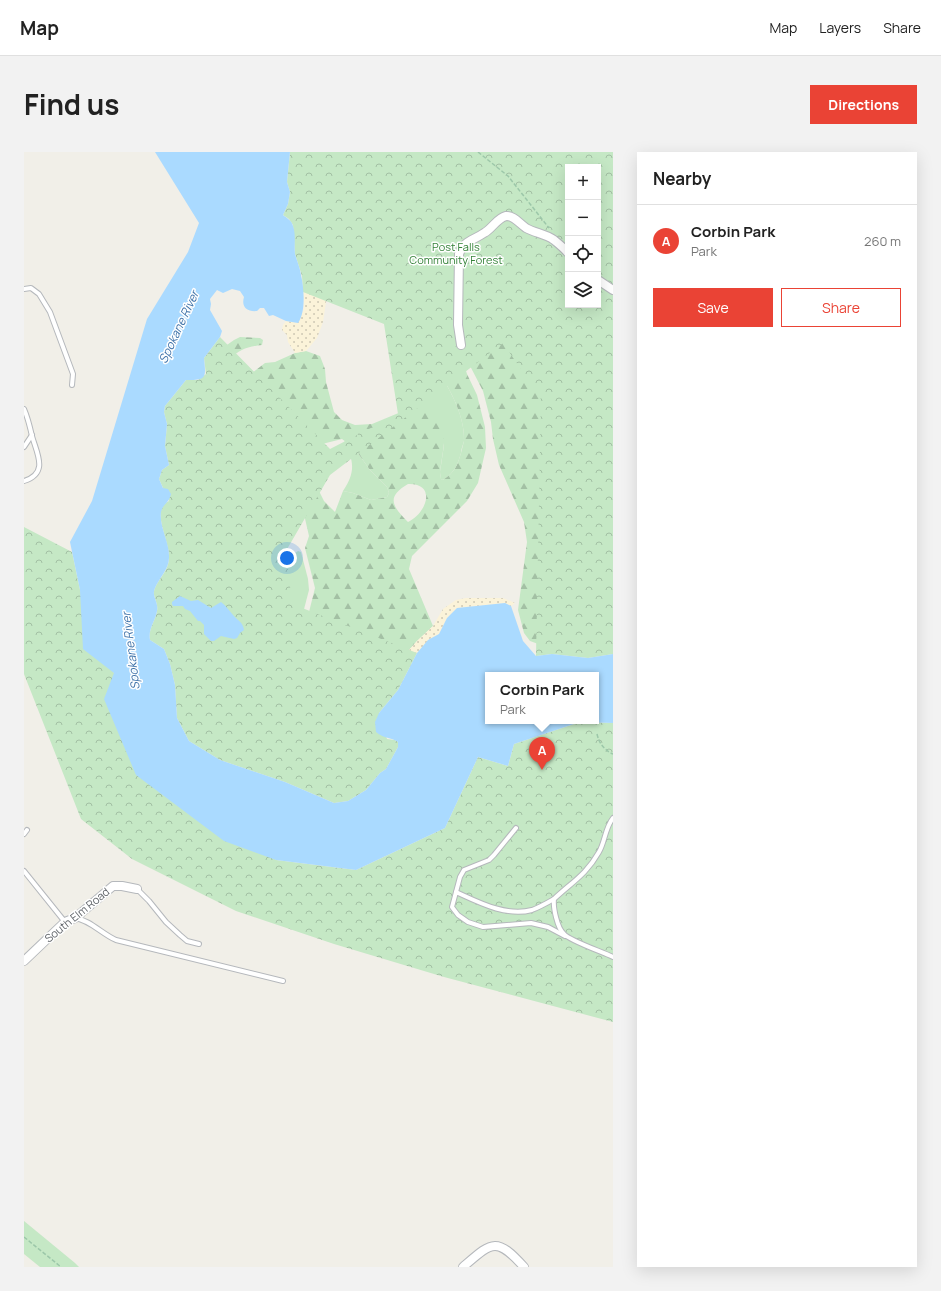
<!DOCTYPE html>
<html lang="en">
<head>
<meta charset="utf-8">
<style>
	body { margin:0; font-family:Manrope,sans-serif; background:#f2f2f2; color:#222 }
	.controls { position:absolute; right:12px; top:12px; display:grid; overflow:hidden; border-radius:0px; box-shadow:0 4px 16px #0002 }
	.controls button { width:36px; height:36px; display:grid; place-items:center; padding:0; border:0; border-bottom:1px solid #e0e0e0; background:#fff; color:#222; font:20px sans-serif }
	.you { position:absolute; left:263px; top:406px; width:14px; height:14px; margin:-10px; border:3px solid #fff; border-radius:50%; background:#1a73e8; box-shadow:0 0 0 6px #1a73e833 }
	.badge { display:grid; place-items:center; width:26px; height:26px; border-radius:50%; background:#ea4335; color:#fff; font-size:13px; font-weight:700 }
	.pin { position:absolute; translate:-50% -33px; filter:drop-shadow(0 1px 2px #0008) }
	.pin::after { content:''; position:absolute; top:21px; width:14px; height:12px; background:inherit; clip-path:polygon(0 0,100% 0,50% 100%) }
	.popup { position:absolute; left:461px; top:520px; width:114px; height:52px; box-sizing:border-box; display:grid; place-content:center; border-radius:0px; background:#fff; filter:drop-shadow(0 1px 3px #0005); font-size:13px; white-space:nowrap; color:#767676 }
	.popup b { font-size:15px; color:#222 }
	.popup::after { content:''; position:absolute; left:50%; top:100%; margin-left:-8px; border:8px solid transparent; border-top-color:#fff }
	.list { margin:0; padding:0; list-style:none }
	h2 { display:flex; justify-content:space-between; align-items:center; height:52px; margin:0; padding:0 16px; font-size:17px }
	h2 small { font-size:13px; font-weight:400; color:#767676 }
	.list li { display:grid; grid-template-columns:26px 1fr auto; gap:12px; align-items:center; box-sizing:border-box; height:72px; padding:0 16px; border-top:1px solid #e0e0e0 }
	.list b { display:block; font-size:15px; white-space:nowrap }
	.list p { margin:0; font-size:13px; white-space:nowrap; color:#767676 }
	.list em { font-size:13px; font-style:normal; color:#767676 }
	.actions { display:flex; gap:8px; padding:12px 16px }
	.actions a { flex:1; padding:9px 0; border:1px solid #ea4335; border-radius:0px; text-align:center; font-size:14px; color:#ea4335 }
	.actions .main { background:#ea4335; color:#fff }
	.icon { flex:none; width:22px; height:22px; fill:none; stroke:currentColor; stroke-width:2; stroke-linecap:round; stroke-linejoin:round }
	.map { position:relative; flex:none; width:589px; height:1115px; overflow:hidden; border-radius:0px }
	header { display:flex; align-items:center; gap:24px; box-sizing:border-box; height:56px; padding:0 20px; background:#fff; border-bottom:1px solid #e0e0e0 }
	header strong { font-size:19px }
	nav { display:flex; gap:22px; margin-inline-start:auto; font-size:14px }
	.intro { display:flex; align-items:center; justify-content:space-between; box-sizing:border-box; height:96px; padding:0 24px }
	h1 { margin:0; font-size:28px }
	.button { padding:10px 18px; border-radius:0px; background:#ea4335; color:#fff; font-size:14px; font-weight:700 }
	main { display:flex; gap:24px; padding:0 24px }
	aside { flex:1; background:#fff; border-radius:0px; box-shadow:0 4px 16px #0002 }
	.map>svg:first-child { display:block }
</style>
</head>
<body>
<header>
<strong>Map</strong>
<nav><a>Map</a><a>Layers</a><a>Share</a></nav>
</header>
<div class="intro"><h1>Find us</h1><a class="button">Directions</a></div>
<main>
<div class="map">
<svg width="589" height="1115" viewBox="0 0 589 1115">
	<defs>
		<pattern id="forest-firs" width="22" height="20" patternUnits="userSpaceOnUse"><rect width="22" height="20" fill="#c5e8c5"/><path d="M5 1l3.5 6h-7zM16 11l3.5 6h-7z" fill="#a3c0a4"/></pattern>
		<pattern id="sand-dots" width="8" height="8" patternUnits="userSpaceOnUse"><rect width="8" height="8" fill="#fbf3d9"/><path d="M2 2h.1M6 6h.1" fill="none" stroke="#cec8b4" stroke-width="1.8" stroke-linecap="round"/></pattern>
		<pattern id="park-crowns" width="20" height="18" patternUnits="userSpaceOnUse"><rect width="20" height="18" fill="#c5e8c5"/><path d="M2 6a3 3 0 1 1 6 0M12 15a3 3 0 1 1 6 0" fill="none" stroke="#a3c0a4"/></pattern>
	</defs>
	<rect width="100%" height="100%" fill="#f1efe8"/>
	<g fill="#c5e8c5">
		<path d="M418,225C429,243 441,267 440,289C439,293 437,297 437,301C433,314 431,320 419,328L417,327L416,320L420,293L399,250Z"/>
		<path d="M320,289L331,297L346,318L363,335L365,341L363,345L347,348L329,341L319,339C332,320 330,309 320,289Z"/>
		<path d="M274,399L277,400L284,427L285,438L279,461L269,458L259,418L270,402Z"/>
		<path d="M0,1069L51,1111L55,1115H16L0,1102Z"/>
	</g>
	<g fill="url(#forest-firs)" fill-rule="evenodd">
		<path d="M580,136L517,493L506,489L500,481L494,458L503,390L500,370L475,313L469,287L467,270L459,239L443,208L544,153H574Z"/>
		<path d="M216,185L236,186L239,188L238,193C222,195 217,197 204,208L200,195L210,188Z"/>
		<path d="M282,199L296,204L301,217L302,230L310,260L318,268L331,273L348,272L389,255L399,250C413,264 423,278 419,299C418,309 415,317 417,327L419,328C431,320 433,314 437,301C438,297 439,293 440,289C441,267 429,243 418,225L437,202L443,222L453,243L461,275L462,296L454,331L443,349L388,404L385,417L409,474L393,489L377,507L336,574L241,416L282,472L291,436L281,396L285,384L271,323L282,313L300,349L311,360L319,339L329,341L347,348L363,345L365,341L363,335L346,318L331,297L318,287L294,293L224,224L241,211L251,210L271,201ZM384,332C413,331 403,361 384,370C368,354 362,345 384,332Z"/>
	</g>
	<g fill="url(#sand-dots)">
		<path d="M295,128L302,150L299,170L293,186L282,199L271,201L264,190L263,183L258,178L259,173L262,169L274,171L280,157L279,134Z"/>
		<path d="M442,446H479L491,451L487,454L481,451L433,456L423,466L415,482L404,488L374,538L377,507L393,489L409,474L419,457L432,448Z"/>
	</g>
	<g fill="url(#park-crowns)" fill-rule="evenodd">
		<path d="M266,0H589V502L564,506L528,502L512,504L517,247L479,191L306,323L262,399L268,452L393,501L374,538L355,561L363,587L371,588L374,590V595L362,617L356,621L342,638L324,649L310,651L261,630L196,608L165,589L153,566L151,533L146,512L140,497L126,488C124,477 131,470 133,459C135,450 127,444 131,436C135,426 145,418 145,406C146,392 132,367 138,355C139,353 143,350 145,349L135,327L138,318L145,313L141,294L143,272L140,260L141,254L162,228H174L182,222L180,206L196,185L306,297L374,262L360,172L279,140L278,124L271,102L269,73L265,67L259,63L264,52L266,40L263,30ZM544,15H574V153H544Z"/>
		<path d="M0,375L48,400L56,438L90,521L252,708L332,718L421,676L454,605L484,614L490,592L556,570L589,571V870L420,825L310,792L212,759L108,707L57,667L0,522Z"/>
	</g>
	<g fill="#aadaff" fill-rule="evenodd">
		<path d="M131,0H266L263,30L266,40L264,52L259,63C263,66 268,69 269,74C272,82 270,93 271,102C273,109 276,116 277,123C280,136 282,160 274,171L262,169L249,163L245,164L240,156H236L233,159C223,160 217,155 220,145L216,139L208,137L199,141L193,138L186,147L187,152L186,158L198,179L196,185L180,206C182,226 183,228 162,228L141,254L140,260L143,272L141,294L145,313L138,318L135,327L139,336L144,337L147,342C145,351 139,352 137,360C135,375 146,391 145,406C145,417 135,426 131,436C127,444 135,450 133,459C131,470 124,477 126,488L140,497L146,512L151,533L153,566L165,589L196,608L261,630L310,651L324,649L342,638L356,621L362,617L374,595V590C367,585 360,587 352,580L351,570L355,561L374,538L393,501L404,488L415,482L423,466L433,456L481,451L487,454L499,489L512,504L528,502L564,506L589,502V571L556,570L490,592L484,614L454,605L421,676L332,718L252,708L200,689L112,623L80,547L90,521L59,497L56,438L46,390L68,349L123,167L164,100L175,71ZM464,523H572V569H464Z"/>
		<path d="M156,444L167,449L174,448L187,456L197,450C202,454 205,458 209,463C214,469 219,470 220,478L216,481L213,486L210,487L197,484L190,489H187L180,482V473L176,469H174L166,459L161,457L159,454H149L148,452V450Z"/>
	</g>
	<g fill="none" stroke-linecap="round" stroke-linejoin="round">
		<defs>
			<g id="service">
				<path d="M0,137L7,136L15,142L26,160L49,222L48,233"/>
				<path d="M0,257C4,266 6,275 8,284C13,302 25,321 0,329"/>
				<path d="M0,295L8,283"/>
				<path d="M589,666C581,676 581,690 575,700C562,723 548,730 530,747C529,755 533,776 540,782C546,789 579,800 589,805"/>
				<path d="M0,682L3,678"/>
				<path d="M0,719L41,770"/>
				<path d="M113,737L125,749L142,770L156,783L163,789L175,792"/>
				<path d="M432,740L436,725L440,718L465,708L470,703L492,676"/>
				<path d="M530,747C523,751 516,755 508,758C482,765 454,750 432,740L428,755L434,763L444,770L459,775L507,771L524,775L541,784"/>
				<path d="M51,766C66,768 78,782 92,788L259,829"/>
			</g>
			<g id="minor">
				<path d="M574,128L589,138"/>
				<path d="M437,193L434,173L435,102C439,89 450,88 460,81C468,77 473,66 482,64C489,63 496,72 502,76C511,81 522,82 530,88C535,92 540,96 544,101"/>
				<path d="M0,809L41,770L51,766L89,734H98L113,737"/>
				<path d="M439,1115C468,1090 472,1084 500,1115"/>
			</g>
		</defs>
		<use href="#service" stroke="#b5b8bc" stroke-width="6"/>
		<use href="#minor" stroke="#b5b8bc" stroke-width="10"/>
		<g stroke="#9cc7a9" stroke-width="1.5" stroke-dasharray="4 2" stroke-linecap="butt">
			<path d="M454,0L484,24L525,76"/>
			<path d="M573,582C575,591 580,598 589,602"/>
			<path d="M0,1085L37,1115"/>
		</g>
		<use href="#service" stroke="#fff" stroke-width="4"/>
		<use href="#minor" stroke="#fff" stroke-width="8"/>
	</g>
	<g text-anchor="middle" stroke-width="3" stroke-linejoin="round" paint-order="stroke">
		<g font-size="11" fill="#348238" stroke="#fff">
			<text x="432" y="99">Post Falls<tspan x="432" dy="13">Community Forest</tspan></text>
		</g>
		<g font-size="11" fill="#5f6368" stroke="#fff">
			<text transform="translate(53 763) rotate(-39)" y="4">South Elm Road</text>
		</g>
		<g font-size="12" font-style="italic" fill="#4174aa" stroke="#fff">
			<text transform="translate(155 175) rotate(-65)" y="4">Spokane River</text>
			<text transform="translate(107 499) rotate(-97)" y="4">Spokane River</text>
		</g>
	</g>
</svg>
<div class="controls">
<button>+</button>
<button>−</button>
<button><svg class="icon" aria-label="locate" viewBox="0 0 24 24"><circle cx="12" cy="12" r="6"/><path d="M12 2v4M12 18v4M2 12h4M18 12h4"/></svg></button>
<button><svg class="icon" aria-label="layers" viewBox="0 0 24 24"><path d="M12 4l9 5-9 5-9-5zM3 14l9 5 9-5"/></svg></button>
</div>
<div class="you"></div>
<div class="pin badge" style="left:518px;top:618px">A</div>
<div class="popup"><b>Corbin Park</b>Park</div>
</div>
<aside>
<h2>Nearby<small></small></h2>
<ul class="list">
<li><span class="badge">A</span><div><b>Corbin Park</b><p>Park</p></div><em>260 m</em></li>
</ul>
<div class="actions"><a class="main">Save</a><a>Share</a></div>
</aside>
</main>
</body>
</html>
